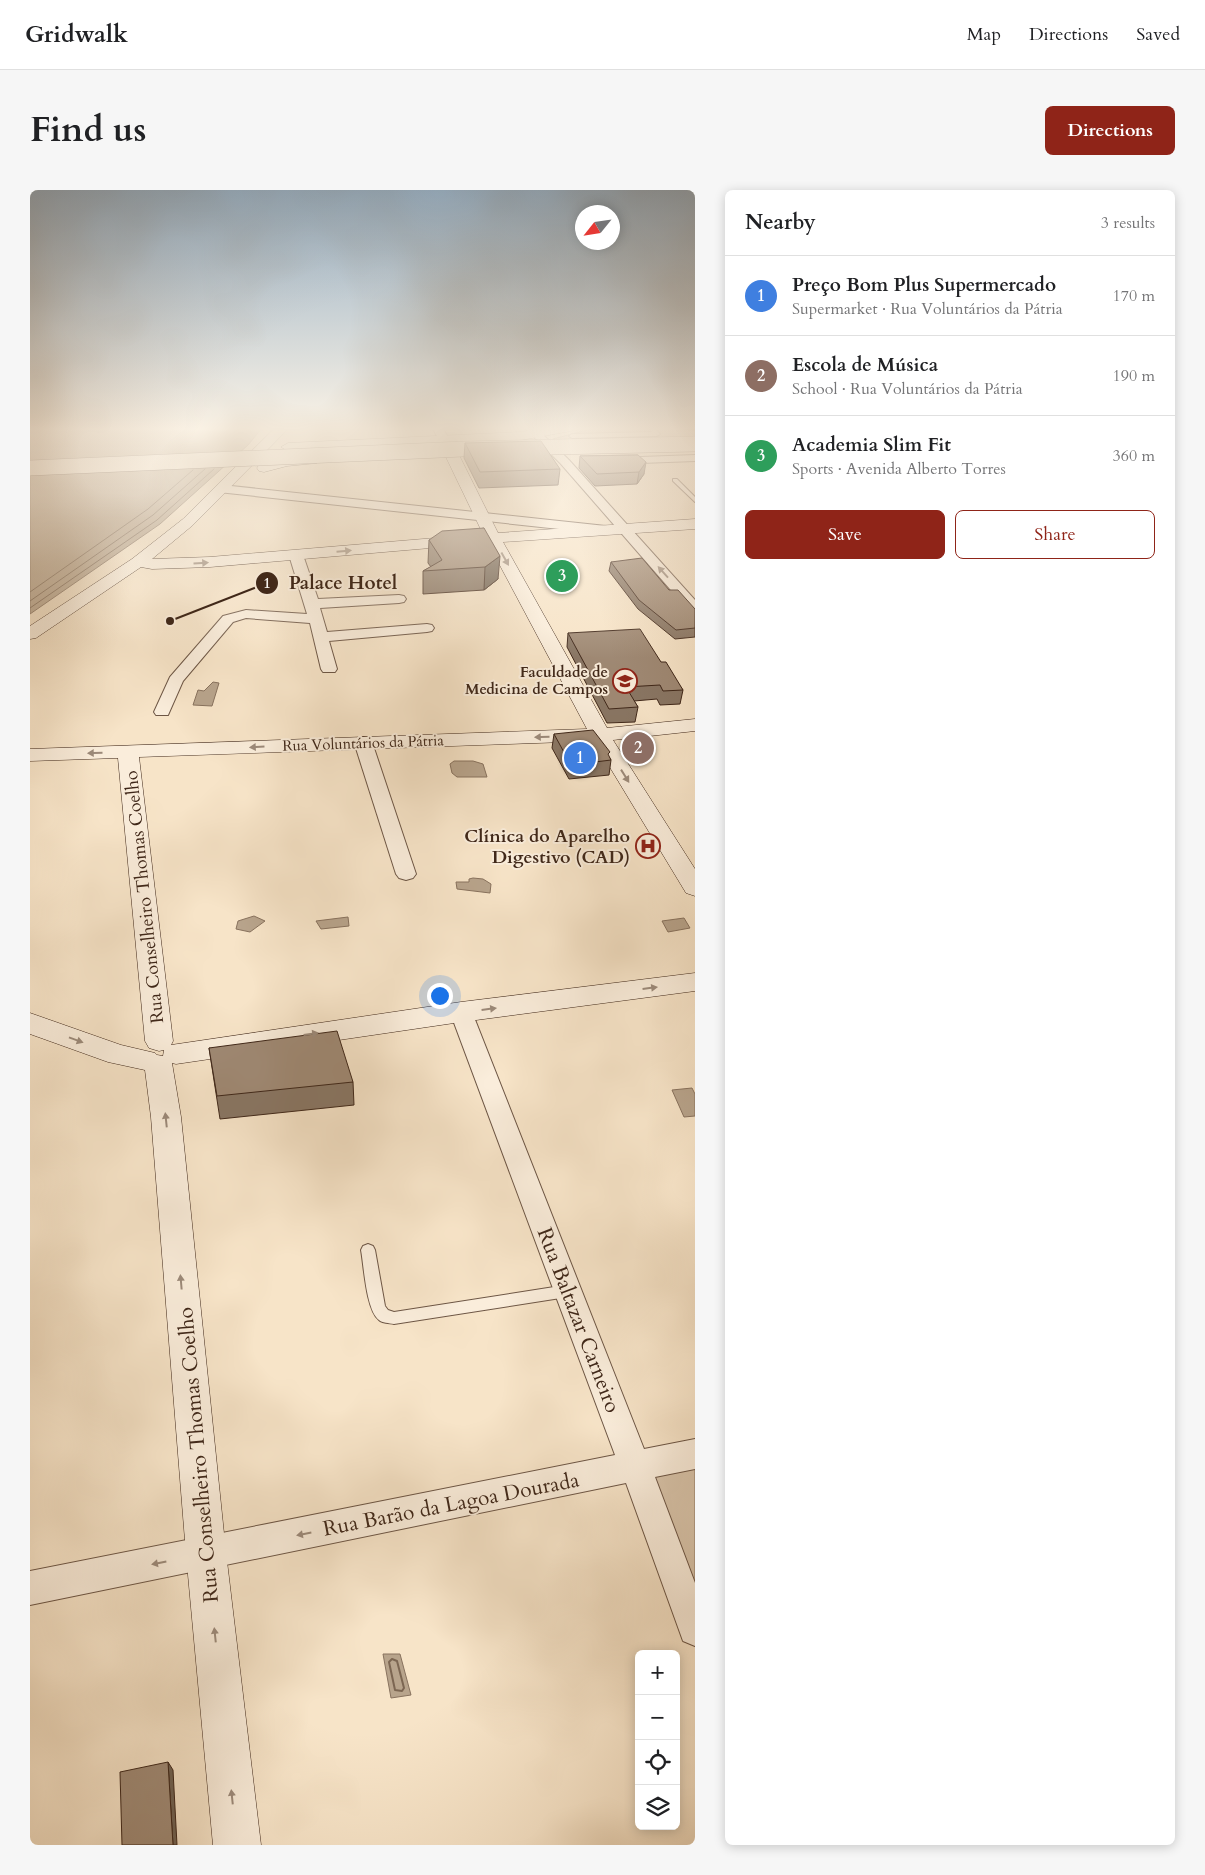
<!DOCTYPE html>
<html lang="en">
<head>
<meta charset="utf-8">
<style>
	body { margin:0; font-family:Cardo,serif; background:#f6f6f6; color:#202124 }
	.controls { position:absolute; right:15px; bottom:15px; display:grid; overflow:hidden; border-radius:8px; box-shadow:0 2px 12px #0003 }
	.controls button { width:45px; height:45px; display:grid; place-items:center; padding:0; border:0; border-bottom:1px solid #e0e0e0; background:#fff; color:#202124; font:25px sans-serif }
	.compass { position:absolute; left:545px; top:15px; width:45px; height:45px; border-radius:50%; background:#fff; box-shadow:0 2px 12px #0003; rotate:240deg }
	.you { position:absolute; left:409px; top:805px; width:18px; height:18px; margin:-12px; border:4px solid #fff; border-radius:50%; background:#1a73e8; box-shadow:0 0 0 8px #1a73e833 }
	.badge { display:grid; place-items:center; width:32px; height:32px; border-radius:50%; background:#8f2418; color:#fff; font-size:16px; font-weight:700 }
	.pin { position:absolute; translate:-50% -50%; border:2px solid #fff; box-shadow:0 1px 5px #0006 }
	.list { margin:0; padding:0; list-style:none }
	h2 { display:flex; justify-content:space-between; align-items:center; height:65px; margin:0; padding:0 20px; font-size:21px }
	h2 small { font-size:16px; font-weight:400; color:#757577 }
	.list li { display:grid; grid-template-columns:32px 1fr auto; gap:15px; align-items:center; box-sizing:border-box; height:80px; padding:0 20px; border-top:1px solid #e0e0e0 }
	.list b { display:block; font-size:19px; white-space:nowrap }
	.list p { margin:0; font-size:16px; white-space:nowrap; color:#757577 }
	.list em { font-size:16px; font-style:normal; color:#757577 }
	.actions { display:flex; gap:10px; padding:15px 20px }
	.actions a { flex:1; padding:11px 0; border:1px solid #8f2418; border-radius:8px; text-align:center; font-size:18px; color:#8f2418 }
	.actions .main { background:#8f2418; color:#fff }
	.icon { flex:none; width:28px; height:28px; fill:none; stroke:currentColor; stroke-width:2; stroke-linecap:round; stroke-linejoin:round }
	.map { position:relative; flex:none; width:665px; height:1655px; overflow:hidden; border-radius:8px }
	header { display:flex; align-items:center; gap:30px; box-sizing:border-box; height:70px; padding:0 25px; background:#fff; border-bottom:1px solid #e0e0e0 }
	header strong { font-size:24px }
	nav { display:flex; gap:28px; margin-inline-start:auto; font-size:18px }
	.intro { display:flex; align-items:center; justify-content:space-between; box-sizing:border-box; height:120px; padding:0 30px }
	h1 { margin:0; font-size:35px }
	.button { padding:12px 22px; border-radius:8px; background:#8f2418; color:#fff; font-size:18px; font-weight:700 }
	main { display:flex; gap:30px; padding:0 30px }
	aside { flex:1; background:#fff; border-radius:8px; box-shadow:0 2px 12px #0003 }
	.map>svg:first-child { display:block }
</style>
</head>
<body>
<header>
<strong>Gridwalk</strong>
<nav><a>Map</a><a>Directions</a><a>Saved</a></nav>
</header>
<div class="intro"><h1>Find us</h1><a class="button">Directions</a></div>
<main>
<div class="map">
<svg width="665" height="1655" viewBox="0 0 665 1655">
	<rect width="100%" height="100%" fill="#f7e4c8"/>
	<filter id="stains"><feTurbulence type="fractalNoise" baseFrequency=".004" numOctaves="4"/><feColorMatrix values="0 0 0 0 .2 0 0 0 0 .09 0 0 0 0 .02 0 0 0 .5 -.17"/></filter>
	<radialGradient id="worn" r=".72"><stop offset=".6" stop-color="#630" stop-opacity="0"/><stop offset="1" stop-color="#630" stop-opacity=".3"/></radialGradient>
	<g fill="#d8c4aa" stroke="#8c7662">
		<path d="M569,237H665V250L527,253L523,249Z"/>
		<path d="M665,1277V1406L620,1286Z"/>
	</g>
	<g fill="#b8a48c" stroke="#88725e">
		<path d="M0,237H233L218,255L130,334L0,424Z"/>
		<path d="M183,492L189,493L182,516L163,515L168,500L174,501Z"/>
		<path d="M424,571H443L453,574L457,587H427L422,583L420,574Z"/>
		<path d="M443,688L453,689L461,694L460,703L427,699L426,692H439V689Z"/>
		<path d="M224,726L235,731L220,742L206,739L208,731Z"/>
		<path d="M318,727L319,736L291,739L286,731Z"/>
		<path d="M654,728L660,738L638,742L632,731Z"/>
		<path d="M662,898L665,904V926L654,927L642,900Z"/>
		<path d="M353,1464H370L381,1505L361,1508Z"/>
	</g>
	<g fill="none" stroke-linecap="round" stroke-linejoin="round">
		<g stroke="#7c6652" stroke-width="1">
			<path d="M0,402L118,319L163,280"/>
			<path d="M0,411L123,325L175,279"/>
			<path d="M0,418L127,330L184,279"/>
		</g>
		<path stroke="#7c6652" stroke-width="2" d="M362,1469L367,1471L374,1498L372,1501L365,1500L359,1472Z"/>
		<defs>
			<g id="lane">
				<path d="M618,237H623L630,244L627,246L542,248L539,246L542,244L622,242Z"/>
				<path d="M643,289H647L665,307V312L643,291Z"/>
				<path d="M338,1054L343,1056L345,1060L355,1116L358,1120L364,1122L537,1095L542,1097L544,1101L542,1105L537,1107L364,1134C359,1133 352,1133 349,1130C336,1120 334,1076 331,1060L333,1056Z"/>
			</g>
			<g id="street">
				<path d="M402,237H412L427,263L425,265H417Z"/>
				<path d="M494,237H505L539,270L665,410V423L660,422L531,274Z"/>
				<path d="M665,265V271L584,274L578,271L584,268Z"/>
				<path d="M192,295L576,336L582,340L576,344L188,302L186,299L188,296Z"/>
				<path d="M266,361L273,365L288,409L369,405L374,406L376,409L374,412L369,413L290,418L297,442L397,434L402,435L404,438L402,441L397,442L299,451L307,479L305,482H293L291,479L280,433L216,428L203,432L153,491L138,525H126L124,522L140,487L193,426L216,420L277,424L259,365Z"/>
				<path d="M333,547L339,548L342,552L386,684L383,688L376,690L369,688L366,684L324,552L327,548Z"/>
				<path d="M431,814L439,816L442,822L614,1259L665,1249V1279L625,1287L665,1393V1456L653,1451L596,1293L0,1415V1381L585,1265L420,822L423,816Z"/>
			</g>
			<g id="secondary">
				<path d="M246,237H260L163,335L122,369L180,367L453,344L414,263L421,259L428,263L468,343L665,329V339L473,352L577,538L665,529V541L583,550L665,679V706L656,703L653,698L564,551L109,567L143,851L141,855L431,812L665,783V801L431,832L146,874L142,873L151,927L196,1363L231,1655H183L156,1363L121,927L115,880L78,872L0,844V823L91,855L125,863L127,865L133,866L134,860L129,861L119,858L115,851L88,568L0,571V559L557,539L458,353L180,377L122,379L111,377L6,448L0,449V436L102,369L153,329Z"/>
				<path d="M521,237H548L541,241L491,250L258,261L251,257L258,253L491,242Z"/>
				<path d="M282,266L287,267L289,270L287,273L257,276L234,282L229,281L227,278L229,275L256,268Z"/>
			</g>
		</defs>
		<use href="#lane" stroke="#6d5645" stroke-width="2"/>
		<use href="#street" stroke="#6d5645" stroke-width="2"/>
		<use href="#secondary" stroke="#3f2719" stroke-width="1"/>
		<use href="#lane" fill="#faeddb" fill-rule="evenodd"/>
		<use href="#street" fill="#faeddb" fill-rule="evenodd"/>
		<use href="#secondary" fill="#faeddb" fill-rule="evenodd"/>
		<defs>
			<path id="secondary-bridge" d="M0,278L433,259L665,254"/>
		</defs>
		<use href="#secondary-bridge" stroke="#3f2719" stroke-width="16" stroke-linecap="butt"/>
		<use href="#secondary-bridge" stroke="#faeddb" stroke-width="15"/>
	</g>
	<g fill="#897664" stroke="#3f2719">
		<path d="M644,237H665V240H660Z"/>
		<path d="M435,253L530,279L528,295L449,298L434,268Z"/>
		<path d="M608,265L614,284L607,294L565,296L549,278L550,266Z"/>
		<path d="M454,338L468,389L454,400L393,404V381L401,377L398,373L399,350Z"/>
		<path d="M581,372L639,400L665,419V447L645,449L608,419L579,381Z"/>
		<path d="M538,443L631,472L653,500L650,514L630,515L627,509L604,511L608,517L605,532L577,533L537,457Z"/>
		<path d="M524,544L579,567L581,570L579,585L539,589L522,558Z"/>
		<path d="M179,858L323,892L324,915L190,929Z"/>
	</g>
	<g fill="#6f6051" stroke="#3f2719">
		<path d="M616,272L614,284L607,294L609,282Z"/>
		<path d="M470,366L468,389L454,400L455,377Z"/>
		<path d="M138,1572L143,1580L147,1655H143Z"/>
	</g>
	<g fill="#9f8974" stroke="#3f2719">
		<path d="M511,251L530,279L450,282L435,253Z"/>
		<path d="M608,265L616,272L609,282L567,284L550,266Z"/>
		<path d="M454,338L470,366L455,377L393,381L412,370L399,350L412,341Z"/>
		<path d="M612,368L639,400H648L665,419V438L646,440L609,410L581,372Z"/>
		<path d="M610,439L631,472H636L653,500L633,501L630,495L596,497L608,517L579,519L538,443Z"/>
		<path d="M563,540L580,562L578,564L581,570L541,575L524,544Z"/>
		<path d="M307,841L323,892L187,906L179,858Z"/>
		<path d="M138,1572L143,1655H92L90,1582Z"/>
	</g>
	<defs><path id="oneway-solid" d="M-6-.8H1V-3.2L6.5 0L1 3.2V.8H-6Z" transform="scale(1.25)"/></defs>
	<g fill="#9c8a7a">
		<use href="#oneway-solid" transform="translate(314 361) rotate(-5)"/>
		<use href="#oneway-solid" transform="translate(475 369) rotate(61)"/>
		<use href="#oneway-solid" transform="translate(171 373) rotate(-4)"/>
		<use href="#oneway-solid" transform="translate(633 382) rotate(-132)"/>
		<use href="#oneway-solid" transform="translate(512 547) rotate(178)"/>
		<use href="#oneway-solid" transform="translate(227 557) rotate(177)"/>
		<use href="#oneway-solid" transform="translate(65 563) rotate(179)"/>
		<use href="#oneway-solid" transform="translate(595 586) rotate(58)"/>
		<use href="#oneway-solid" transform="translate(620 798) rotate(-7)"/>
		<use href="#oneway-solid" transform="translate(459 819) rotate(-7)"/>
		<use href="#oneway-solid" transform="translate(281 844) rotate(-8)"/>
		<use href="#oneway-solid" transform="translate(46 850) rotate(20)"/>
		<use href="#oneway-solid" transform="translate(136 930) rotate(-96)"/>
		<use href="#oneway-solid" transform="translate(151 1092) rotate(-95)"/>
		<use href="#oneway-solid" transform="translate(274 1344) rotate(169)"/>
		<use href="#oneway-solid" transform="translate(129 1373) rotate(169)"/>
		<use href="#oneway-solid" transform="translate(185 1445) rotate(-96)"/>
		<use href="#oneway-solid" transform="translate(202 1607) rotate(-96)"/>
	</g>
	<linearGradient id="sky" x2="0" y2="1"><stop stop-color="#95aec3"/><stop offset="0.51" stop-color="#fbf3e6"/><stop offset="1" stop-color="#fbf3e6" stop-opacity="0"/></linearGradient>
	<rect width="665" height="468" fill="url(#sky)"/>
	<defs>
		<symbol id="university-ring" viewBox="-11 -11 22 22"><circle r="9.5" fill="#faeddb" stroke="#8f2418" stroke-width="1.5"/><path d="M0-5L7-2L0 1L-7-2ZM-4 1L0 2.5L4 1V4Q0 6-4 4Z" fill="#8f2418"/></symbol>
		<symbol id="hospital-ring" viewBox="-11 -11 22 22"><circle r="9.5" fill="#faeddb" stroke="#8f2418" stroke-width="1.5"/><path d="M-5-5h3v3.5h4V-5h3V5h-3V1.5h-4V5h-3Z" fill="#8f2418"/></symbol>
	</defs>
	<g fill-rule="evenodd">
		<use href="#university-ring" x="581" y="477" width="28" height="28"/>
		<use href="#hospital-ring" x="604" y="642" width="28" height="28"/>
	</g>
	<g text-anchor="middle" stroke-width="4" stroke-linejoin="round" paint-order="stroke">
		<g font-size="15" font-weight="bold" fill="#3f2719" stroke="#faeddb" text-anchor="end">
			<text x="578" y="487">Faculdade de<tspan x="578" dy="17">Medicina de Campos</tspan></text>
		</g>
		<g font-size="15" fill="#3f2719" stroke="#faeddb">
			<text transform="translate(333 553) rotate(-2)" y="5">Rua Voluntários da Pátria</text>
		</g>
		<g font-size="18" font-weight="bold" fill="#3f2719" stroke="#faeddb" text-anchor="end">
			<text x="600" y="652">Clínica do Aparelho<tspan x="600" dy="21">Digestivo (CAD)</tspan></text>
		</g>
		<g font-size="18" fill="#3f2719" stroke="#faeddb">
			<text transform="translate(114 707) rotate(-96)" y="6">Rua Conselheiro Thomas Coelho</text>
		</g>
		<g font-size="21" fill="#3f2719" stroke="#faeddb">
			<text transform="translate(549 1130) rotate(69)" y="7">Rua Baltazar Carneiro</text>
			<text transform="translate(168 1265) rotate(-95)" y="7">Rua Conselheiro Thomas Coelho</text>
			<text transform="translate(421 1314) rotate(-11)" y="7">Rua Barão da Lagoa Dourada</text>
		</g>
	</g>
	<path fill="none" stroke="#3f2719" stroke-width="2" d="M140 431L237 393"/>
	<g fill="#3f2719" stroke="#faeddb" stroke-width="2">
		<circle cx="140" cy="431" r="5"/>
		<circle cx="237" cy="393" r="12"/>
	</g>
	<g font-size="15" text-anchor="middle" font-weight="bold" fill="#fff">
		<text x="237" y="398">1</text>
	</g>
	<g font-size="19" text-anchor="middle" font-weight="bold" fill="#3f2719" stroke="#faeddb" stroke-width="4" stroke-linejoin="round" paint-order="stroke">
		<text x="313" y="399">Palace Hotel</text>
	</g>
	<rect width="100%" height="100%" filter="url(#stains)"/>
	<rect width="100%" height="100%" fill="url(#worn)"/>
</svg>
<div class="controls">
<button>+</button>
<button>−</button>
<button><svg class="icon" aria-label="locate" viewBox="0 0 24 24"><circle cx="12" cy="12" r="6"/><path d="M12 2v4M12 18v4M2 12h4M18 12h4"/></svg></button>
<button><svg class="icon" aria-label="layers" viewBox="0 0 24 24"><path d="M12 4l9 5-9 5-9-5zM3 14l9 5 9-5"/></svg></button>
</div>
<svg class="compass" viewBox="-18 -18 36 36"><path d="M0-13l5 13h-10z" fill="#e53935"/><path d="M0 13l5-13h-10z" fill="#757577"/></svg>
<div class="you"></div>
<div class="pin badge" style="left:550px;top:568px;background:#3f7fe0">1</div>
<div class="pin badge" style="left:608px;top:558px;background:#8d6e63">2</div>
<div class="pin badge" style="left:532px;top:386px;background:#2e9e5b">3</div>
</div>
<aside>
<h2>Nearby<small>3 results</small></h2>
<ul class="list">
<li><span class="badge" style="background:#3f7fe0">1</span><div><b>Preço Bom Plus Supermercado</b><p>Supermarket · Rua Voluntários da Pátria</p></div><em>170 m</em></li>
<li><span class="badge" style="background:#8d6e63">2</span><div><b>Escola de Música</b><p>School · Rua Voluntários da Pátria</p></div><em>190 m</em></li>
<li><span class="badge" style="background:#2e9e5b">3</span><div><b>Academia Slim Fit</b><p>Sports · Avenida Alberto Torres</p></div><em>360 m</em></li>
</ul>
<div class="actions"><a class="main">Save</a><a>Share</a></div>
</aside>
</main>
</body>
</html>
